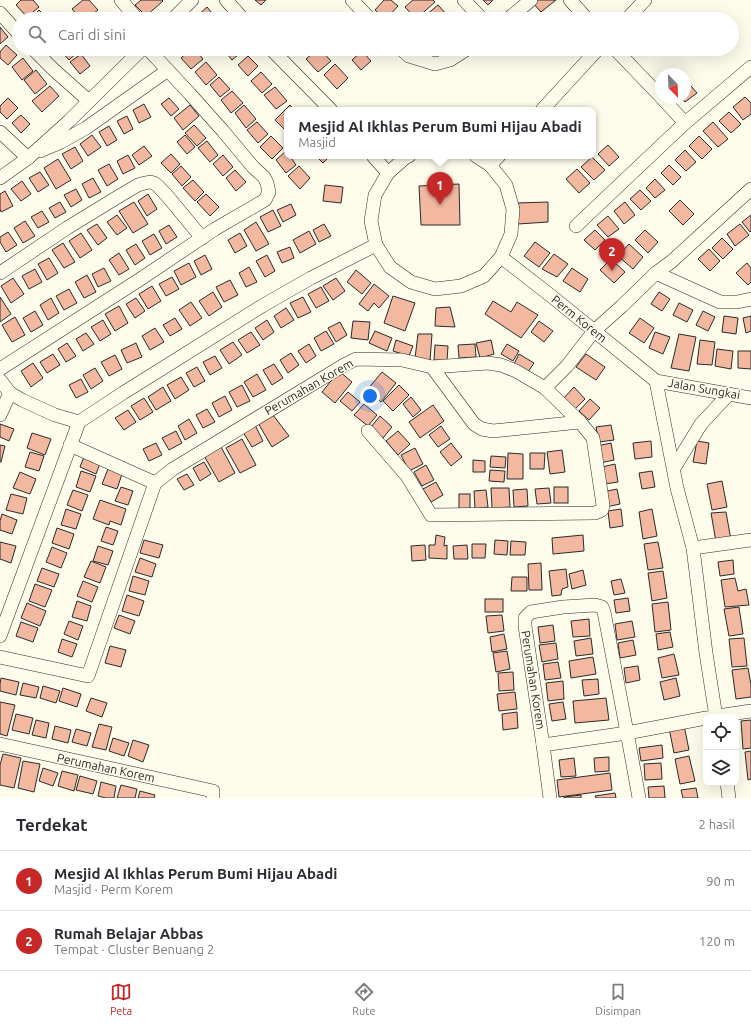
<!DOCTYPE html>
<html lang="id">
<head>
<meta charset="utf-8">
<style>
	body { margin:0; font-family:Ubuntu,sans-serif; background:#f7f7f7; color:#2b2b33 }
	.controls { position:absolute; right:12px; bottom:12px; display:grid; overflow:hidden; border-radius:8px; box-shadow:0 4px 16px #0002 }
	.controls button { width:36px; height:36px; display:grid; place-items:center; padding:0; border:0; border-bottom:1px solid #e1e1e2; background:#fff; color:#2b2b33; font:20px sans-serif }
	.compass { position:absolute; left:655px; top:68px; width:36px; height:36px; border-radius:50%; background:#fff; box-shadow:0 4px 16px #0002; rotate:157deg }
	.you { position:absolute; left:370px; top:396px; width:14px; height:14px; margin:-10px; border:3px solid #fff; border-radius:50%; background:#1a73e8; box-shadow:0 0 0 6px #1a73e833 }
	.badge { display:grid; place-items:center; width:26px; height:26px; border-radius:50%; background:#c62828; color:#fff; font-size:13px; font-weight:700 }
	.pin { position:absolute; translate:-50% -33px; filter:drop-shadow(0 1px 2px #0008) }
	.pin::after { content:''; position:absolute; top:21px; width:14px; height:12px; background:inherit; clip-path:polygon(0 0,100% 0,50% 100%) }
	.popup { position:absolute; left:284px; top:107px; width:312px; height:52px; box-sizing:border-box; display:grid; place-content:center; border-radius:8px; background:#fff; filter:drop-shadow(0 1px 3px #0005); font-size:13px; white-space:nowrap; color:#7c7c81 }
	.popup b { font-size:15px; color:#2b2b33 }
	.popup::after { content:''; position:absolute; left:50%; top:100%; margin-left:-8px; border:8px solid transparent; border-top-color:#fff }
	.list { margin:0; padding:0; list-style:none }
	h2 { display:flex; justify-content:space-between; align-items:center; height:52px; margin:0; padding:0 16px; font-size:17px }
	h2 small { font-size:13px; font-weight:400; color:#7c7c81 }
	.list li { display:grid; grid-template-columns:26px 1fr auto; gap:12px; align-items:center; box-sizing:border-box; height:60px; padding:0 16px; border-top:1px solid #e1e1e2 }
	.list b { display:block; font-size:15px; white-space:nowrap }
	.list p { margin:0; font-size:13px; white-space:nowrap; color:#7c7c81 }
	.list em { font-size:13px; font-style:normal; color:#7c7c81 }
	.icon { flex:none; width:22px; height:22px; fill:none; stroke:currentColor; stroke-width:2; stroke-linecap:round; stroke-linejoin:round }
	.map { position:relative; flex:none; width:751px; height:798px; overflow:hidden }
	.search { position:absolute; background:#fff; box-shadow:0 4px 16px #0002; left:12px; right:12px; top:12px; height:44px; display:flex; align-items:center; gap:10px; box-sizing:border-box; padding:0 14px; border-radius:22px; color:#7c7c81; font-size:15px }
	.sheet { height:172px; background:#fff }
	nav { display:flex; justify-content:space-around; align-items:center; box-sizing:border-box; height:56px; border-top:1px solid #e1e1e2; background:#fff; font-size:11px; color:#7c7c81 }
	nav a { display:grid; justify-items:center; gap:2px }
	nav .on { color:#c62828 }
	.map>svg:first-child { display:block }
</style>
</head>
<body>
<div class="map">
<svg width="751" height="798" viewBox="0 0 751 798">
	<rect width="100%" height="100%" fill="#fdfbea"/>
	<g fill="#f2b8a0" stroke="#2b2b2b">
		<path d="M21,0H33L39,7L27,17L16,5Z"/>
		<path d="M83,0H89L98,10L86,19H81L72,9Z"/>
		<path d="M141,0H162L163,1L146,16L135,5Z"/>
		<path d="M255,0H266L261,5Z"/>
		<path d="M384,0H391L398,6L386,19L375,10Z"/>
		<path d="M413,0H433L435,2L416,19L405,7Z"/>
		<path d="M483,0H493L488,5Z"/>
		<path d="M536,0H556L541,12L533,3Z"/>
		<path d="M438,5L449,17L447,19H428L425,16Z"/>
		<path d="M207,7L217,19H198L196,17Z"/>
		<path d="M39,10L48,19H30Z"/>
		<path d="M0,27L8,37L0,44Z"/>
		<path d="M6,45L17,55L8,65L0,58V52Z"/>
		<path d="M59,49H77L79,51L69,60Z"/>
		<path d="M175,49H186L180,55Z"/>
		<path d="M191,49H195L203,59L191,69L181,58Z"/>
		<path d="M223,49H242L244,50L232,60Z"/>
		<path d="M318,49H320L331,61L318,72L306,59Z"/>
		<path d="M362,51L371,61L361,70L352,60Z"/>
		<path d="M81,54L90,66L80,74L70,62Z"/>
		<path d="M248,56L258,66L248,76L238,65Z"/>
		<path d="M23,58L33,71L22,80L12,67Z"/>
		<path d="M206,62L217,75L206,85L195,72Z"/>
		<path d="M335,64L348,78L337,89L324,75Z"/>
		<path d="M36,70L47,84L35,94L24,80Z"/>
		<path d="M261,72L272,84L262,93L251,81Z"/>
		<path d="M219,77L230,89L220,97L210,85Z"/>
		<path d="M685,79L697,93L685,102L682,98H685Z"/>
		<path d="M50,86L59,96L42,112L32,101Z"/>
		<path d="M275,87L287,101L276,109L264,95Z"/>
		<path d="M232,91L243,103L231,113L221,100Z"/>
		<path d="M745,97L751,103V114L743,120L733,107Z"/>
		<path d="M8,98L18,108L7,119L0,112V106Z"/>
		<path d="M169,98L179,109L171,116L161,104Z"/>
		<path d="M144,104L151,117L139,123L133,110Z"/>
		<path d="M190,105L199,116L183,130L174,118Z"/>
		<path d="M244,105L256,119L246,128L235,113Z"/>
		<path d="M290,105L294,110H287V132L275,120Z"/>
		<path d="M729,112L741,124L731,133L719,121Z"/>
		<path d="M21,115L30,124L21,133L12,123Z"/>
		<path d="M127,116L133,129L124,134L117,121Z"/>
		<path d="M257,122L268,134L258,143L247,130Z"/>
		<path d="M713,122L728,139L718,147L703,131Z"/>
		<path d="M194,125L206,138L197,146L185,133Z"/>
		<path d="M109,126L117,140L107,146L99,132Z"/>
		<path d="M92,135L101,147L88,156L80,144Z"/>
		<path d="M185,135L195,147L187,154L177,142Z"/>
		<path d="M271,136L283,148L272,159L260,147Z"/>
		<path d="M699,136L712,149L702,159L689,146Z"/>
		<path d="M207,141L218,155L210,162L198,148Z"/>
		<path d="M608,145L619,157L609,166L598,154Z"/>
		<path d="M144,146L152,156L139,165L132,155Z"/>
		<path d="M75,147L83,161L71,169L62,154Z"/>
		<path d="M685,150L696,162L686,171L675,160Z"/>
		<path d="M286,151L287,153V156H290L296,165L286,173L276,160Z"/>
		<path d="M171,154L180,164L171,173L161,163Z"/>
		<path d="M128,155L135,168L123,174L117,161Z"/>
		<path d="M223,155L233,167L223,176L213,164Z"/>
		<path d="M316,156H330L323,163Z"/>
		<path d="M592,157L605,170L594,180L581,167Z"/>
		<path d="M58,159L71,180L56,189L44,168Z"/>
		<path d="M109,164L118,179L107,186L98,170Z"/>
		<path d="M669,165L681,177L673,185L661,173Z"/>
		<path d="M181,166L191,177L182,186L172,174Z"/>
		<path d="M299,166L310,178L300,189L288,176Z"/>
		<path d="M577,169L590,183L579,193L566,179Z"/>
		<path d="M235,170L246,182L236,191L226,178Z"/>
		<path d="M40,172L49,185L38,192L29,178Z"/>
		<path d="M93,178L101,192L89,198L82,184Z"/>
		<path d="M655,179L665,190L655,198L646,188Z"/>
		<path d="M193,180L204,192L195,201L183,188Z"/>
		<path d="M22,181L31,194L21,201L11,189Z"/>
		<path d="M459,184L460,225H421L419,186Z"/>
		<path d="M325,185L343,187L341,203L323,201Z"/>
		<path d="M76,189L82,200L71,207L64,195Z"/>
		<path d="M640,190L651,201L641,210L630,199Z"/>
		<path d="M5,191L13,206L1,212L0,209V194Z"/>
		<path d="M148,194L157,209L147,216L138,201Z"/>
		<path d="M206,194L219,207L210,216L197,202Z"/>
		<path d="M680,200L694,214L683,225L669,211Z"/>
		<path d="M60,202L66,212L55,218L49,208Z"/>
		<path d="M134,202L148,224L133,233L119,211Z"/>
		<path d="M548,202V222L518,224L517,203Z"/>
		<path d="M625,202L635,215L624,224L614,211Z"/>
		<path d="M291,204L296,215L283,222L277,210Z"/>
		<path d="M273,210L281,226L268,232L260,217Z"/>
		<path d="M42,211L49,222L38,228L31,217Z"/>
		<path d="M117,215L127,228L117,235L107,222Z"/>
		<path d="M751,215V231L750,232L742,222Z"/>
		<path d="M608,216L619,229L608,237L597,225Z"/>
		<path d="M25,221L35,236L23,243L14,228Z"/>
		<path d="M256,222L269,244L256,251L244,230Z"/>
		<path d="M97,224L107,238L98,245L87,230Z"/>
		<path d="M324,224L331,236L319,242L313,230Z"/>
		<path d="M740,224L749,235L735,246L727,234Z"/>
		<path d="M169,225L177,237L166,244L159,231Z"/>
		<path d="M595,230L605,240L595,250L584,240Z"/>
		<path d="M645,230L658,242L648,253L635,240Z"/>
		<path d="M309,231L316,244L300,253L293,240Z"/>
		<path d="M8,232L17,245L6,252L0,242V237Z"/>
		<path d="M81,233L92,250L80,258L69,241Z"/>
		<path d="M240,233L247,246L235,253L228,240Z"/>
		<path d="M154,234L162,248L150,255L142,241Z"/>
		<path d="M722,238L733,249L723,259L712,248Z"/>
		<path d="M535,242L550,253L539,267L524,256Z"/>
		<path d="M63,243L75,262L64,268L52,250Z"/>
		<path d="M136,244L145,258L135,265L126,250Z"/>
		<path d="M629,244L643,257L633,269L618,256Z"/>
		<path d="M290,247L294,258L282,263L277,252Z"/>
		<path d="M709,249L720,261L710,271L698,259Z"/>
		<path d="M119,253L129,269L119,275L109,260Z"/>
		<path d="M554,254L568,264L557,277L542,269Z"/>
		<path d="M205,255L212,269L201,275L194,261Z"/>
		<path d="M267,255L275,271L265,277L256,261Z"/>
		<path d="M49,258L58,273L47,280L38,264Z"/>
		<path d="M611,259L625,272L614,283L600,270Z"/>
		<path d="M189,263L196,277L181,285L174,271Z"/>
		<path d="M747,263L751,268V282L748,285L736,273Z"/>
		<path d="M249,267L257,282L246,287L239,273Z"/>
		<path d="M104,268L111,281L98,287L92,274Z"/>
		<path d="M572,268L588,279L580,292L563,281Z"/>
		<path d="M35,269L42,282L29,289L22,276Z"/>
		<path d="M356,270L371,283L362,294L347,282Z"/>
		<path d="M87,275L96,292L84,298L75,282Z"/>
		<path d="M172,277L179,289L166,296L159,284Z"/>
		<path d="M13,278L24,294L11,303L1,286Z"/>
		<path d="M336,278L345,291L333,300L323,286Z"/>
		<path d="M230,280L238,295L224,302L216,287Z"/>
		<path d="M374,284L389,296L379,308L374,303L368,311L359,304Z"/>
		<path d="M152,286L161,301L148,309L139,294Z"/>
		<path d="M321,287L329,301L316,308L308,294Z"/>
		<path d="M69,289L77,303L64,310L56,296Z"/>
		<path d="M213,292L222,307L209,316L199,301Z"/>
		<path d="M659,292L670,299L662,311L651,304Z"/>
		<path d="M393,296L415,303L405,331L384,323Z"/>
		<path d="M0,297L11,314L0,322Z"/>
		<path d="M303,297L311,312L298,318L290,303Z"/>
		<path d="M51,298L59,313L48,320L40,305Z"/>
		<path d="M136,298L145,311L135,318L126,304Z"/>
		<path d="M493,301L511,312L517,302L538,315L521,338L485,314Z"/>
		<path d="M191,302L202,318L190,326L179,310Z"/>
		<path d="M679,303L693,310L687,322L673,315Z"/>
		<path d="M119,306L128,323L115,331L105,314Z"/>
		<path d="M450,307L455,327L435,326L436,308Z"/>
		<path d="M286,308L294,320L281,328L274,316Z"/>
		<path d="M35,311L43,325L31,332L23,318Z"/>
		<path d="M703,311L715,317L708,331L696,325Z"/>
		<path d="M724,316L738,318L736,334L722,332Z"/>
		<path d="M751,316V331L746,333L743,318Z"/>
		<path d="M15,317L25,335L12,342L2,325Z"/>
		<path d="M175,318L182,329L170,336L163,325Z"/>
		<path d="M640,318L654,328L644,343L629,333Z"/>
		<path d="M103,320L111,334L100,341L91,327Z"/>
		<path d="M267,320L274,332L263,340L255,328Z"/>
		<path d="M353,321L370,322L368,340L351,338Z"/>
		<path d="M539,321L553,331L544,342L531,332Z"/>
		<path d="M340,322L347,335L336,342L328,328Z"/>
		<path d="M155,328L164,342L150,350L142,336Z"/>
		<path d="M326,331L334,344L321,351L314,338Z"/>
		<path d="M375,331L392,338L387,351L369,343Z"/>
		<path d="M251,332L260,345L247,353L238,340Z"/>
		<path d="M655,332L670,337L663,354L649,348Z"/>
		<path d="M86,333L94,344L83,351L76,339Z"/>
		<path d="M418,334H432L430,361L415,358Z"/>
		<path d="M679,334L696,337L689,371L671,368Z"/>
		<path d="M396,340L413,346L409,356L393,351Z"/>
		<path d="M491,340L494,354L480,358L476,343Z"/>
		<path d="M700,340L715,342L712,365L697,364Z"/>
		<path d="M233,342L242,355L229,364L220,350Z"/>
		<path d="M67,343L76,356L66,362L58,349Z"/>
		<path d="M136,343L142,357L127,363L121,350Z"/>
		<path d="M309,344L316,356L306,363L298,351Z"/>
		<path d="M475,344L476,357L459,358L458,345Z"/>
		<path d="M507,344L519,351L513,361L501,354Z"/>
		<path d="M435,345L448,346L447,361L434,360Z"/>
		<path d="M717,349L733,351L731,369L715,366Z"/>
		<path d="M738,351H751V369L738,368Z"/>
		<path d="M291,353L299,365L288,373L280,360Z"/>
		<path d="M53,354L60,365L47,373L40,362Z"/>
		<path d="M519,354L534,363L528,372L514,364Z"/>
		<path d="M586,354L605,367L596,380L576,367Z"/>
		<path d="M115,355L122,369L109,376L101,362Z"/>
		<path d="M215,356L222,368L210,375L203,362Z"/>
		<path d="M33,363L43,378L31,387L21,371Z"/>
		<path d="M274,364L283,378L272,385L263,370Z"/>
		<path d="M197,367L205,381L194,387L186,373Z"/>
		<path d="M95,368L103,381L91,389L83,375Z"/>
		<path d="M339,371L352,382L335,403L322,392Z"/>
		<path d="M382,372L396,383L381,402L367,390Z"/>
		<path d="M257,374L266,390L253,397L244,382Z"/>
		<path d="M181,377L189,390L175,399L167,385Z"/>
		<path d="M81,379L88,392L76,398L69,385Z"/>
		<path d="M242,385L250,401L237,407L229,392Z"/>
		<path d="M399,385L409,395L393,411L383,401Z"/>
		<path d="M163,387L171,401L156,410L148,397Z"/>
		<path d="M574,387L585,399L574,410L563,399Z"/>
		<path d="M348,392L360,402L352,411L340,401Z"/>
		<path d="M225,396L232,410L219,417L212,403Z"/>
		<path d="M411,397L421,410L413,417L403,404Z"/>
		<path d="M144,398L153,412L140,420L131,406Z"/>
		<path d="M590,399L600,408L589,420L579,411Z"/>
		<path d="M364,404L377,415L368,426L354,415Z"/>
		<path d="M433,405L444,421L420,438L409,422Z"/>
		<path d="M207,409L215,422L203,428L196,415Z"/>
		<path d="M128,410L136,422L124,430L115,418Z"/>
		<path d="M273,415L289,436L272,447L258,423Z"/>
		<path d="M380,416L392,427L383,438L371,427Z"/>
		<path d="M189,419L197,433L185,440L178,426Z"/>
		<path d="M0,424L14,429L9,441L0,437Z"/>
		<path d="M255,425L263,441L252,447L243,432Z"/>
		<path d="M611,425L614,440L599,442L596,427Z"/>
		<path d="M441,426L450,439L438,447L429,435Z"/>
		<path d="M176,431L182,443L169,450L162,438Z"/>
		<path d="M398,431L410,444L398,455L386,441Z"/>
		<path d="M32,433L51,439L45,455L27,448Z"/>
		<path d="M242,439L256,465L240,473L226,448Z"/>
		<path d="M651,441L652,457L635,459L633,443Z"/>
		<path d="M697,441L709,443L706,464L693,462Z"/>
		<path d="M156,443L162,455L149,461L143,449Z"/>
		<path d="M451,443L462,457L451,466L440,452Z"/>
		<path d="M611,443L614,460L600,463L597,446Z"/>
		<path d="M0,445L5,446L1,462H0Z"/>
		<path d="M220,445L235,473L219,482L203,454Z"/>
		<path d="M415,448L423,464L409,471L401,455Z"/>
		<path d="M562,450L565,472L550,474L547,452Z"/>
		<path d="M30,452L44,456L39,471L25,467Z"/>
		<path d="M508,453L523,454V479H507Z"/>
		<path d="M530,453H545L544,469H530Z"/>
		<path d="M85,454L101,461L96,474L80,467Z"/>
		<path d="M491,456L506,457L505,468L490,467Z"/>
		<path d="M473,460L485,461V472H473Z"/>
		<path d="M204,462L211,474L200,481L193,468Z"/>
		<path d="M615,464L618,482L605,484L602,467Z"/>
		<path d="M426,465L434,480L422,486L414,472Z"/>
		<path d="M108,469L122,474L117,489L102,484Z"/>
		<path d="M490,470L505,471L504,482L489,481Z"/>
		<path d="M81,471L96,476L90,492L76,487Z"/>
		<path d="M652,471L655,487L642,489L639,473Z"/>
		<path d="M20,472L36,479L30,494L13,488Z"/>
		<path d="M187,474L194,485L184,490L177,479Z"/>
		<path d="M722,481L727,507L712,510L707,484Z"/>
		<path d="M436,482L443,495L431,502L423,489Z"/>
		<path d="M121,487L133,491L128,505L115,501Z"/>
		<rect x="554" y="487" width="14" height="16"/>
		<path d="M491,488H509L510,507L492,508Z"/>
		<path d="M549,488L551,503L537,504L535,489Z"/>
		<path d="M527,489L528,506L514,507L513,490Z"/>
		<path d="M617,489L620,504L606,507L603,492Z"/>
		<path d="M73,490L88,495L82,511L67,505Z"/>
		<path d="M486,490L488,507L475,509L474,491Z"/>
		<path d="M11,494L27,498L23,514L6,510Z"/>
		<rect x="459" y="494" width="11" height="15"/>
		<path d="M100,500L126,509L121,525L110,521L109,525L93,519Z"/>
		<path d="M66,509L81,514L76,529L61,525Z"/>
		<path d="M621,509L623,526L610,528L608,511Z"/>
		<path d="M652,509L657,536L643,539L639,512Z"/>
		<path d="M726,512L731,540L716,542L711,513Z"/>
		<path d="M2,514L17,520L12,534L0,530V521Z"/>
		<path d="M106,527L118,531L113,545L101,541Z"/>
		<path d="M57,528L74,534L69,549L52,543Z"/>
		<path d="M436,535L445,537L444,546L447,545V559L429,558V545H435Z"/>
		<path d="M583,535L584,551L553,554L552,538Z"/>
		<path d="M144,540L163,545L159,558L140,553Z"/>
		<path d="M495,540L508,541L507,555L494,554Z"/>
		<path d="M511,541L526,542L525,555H510Z"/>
		<path d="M0,542L16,546L11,563L0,559Z"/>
		<path d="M658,542L663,568L648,570L644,544Z"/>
		<path d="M472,544H486L485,558H472Z"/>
		<path d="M425,545L426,560L412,561L411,546Z"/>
		<path d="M467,545L468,559H454L453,546Z"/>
		<path d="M98,546L113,551L108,565L93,561Z"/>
		<path d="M52,547L67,553L61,568L46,562Z"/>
		<path d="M140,558L156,564L152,577L135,572Z"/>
		<path d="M733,560L734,574L720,576L718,562Z"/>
		<path d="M91,561L106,567L100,583L84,577Z"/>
		<path d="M541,563L542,590H529L528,564Z"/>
		<path d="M42,568L59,574L54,587L37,581Z"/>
		<path d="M566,569L568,587L562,589L561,595L552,596L549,571Z"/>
		<path d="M583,570L586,585L572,589L569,574Z"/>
		<path d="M663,571L667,598L652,601L648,573Z"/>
		<path d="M133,576L149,581L145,595L129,591Z"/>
		<path d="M512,577H527V591H511Z"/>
		<path d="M735,578L738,591L746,589L749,605L725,607L721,580Z"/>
		<path d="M621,579L625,593L614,595L611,581Z"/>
		<path d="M83,581L98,587L92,602L77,596Z"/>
		<path d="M35,584L52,590L45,607L29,601Z"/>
		<path d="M127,595L144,601L139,616L122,611Z"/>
		<path d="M628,598L630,611L616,613L614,600Z"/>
		<rect x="485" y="599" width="18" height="13"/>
		<path d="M77,601L91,606L87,621L72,617Z"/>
		<path d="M668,602L671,630L655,632L652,604Z"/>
		<path d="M27,603L46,611L40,626L21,618Z"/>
		<path d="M739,607L743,634L729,636L724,609Z"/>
		<path d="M119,615L135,621L130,634L114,628Z"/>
		<path d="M502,615L504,631L488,633L486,616Z"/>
		<path d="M589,619L590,636L573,637L571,621Z"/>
		<path d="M69,621L83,626L78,640L64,634Z"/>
		<path d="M632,621L635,637L617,640L615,624Z"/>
		<path d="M21,622L38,628L33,642L16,636Z"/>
		<path d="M553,625L555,641L540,643L538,627Z"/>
		<path d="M670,632L673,647L658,650L656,634Z"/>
		<path d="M504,634L507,649L492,652L490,637Z"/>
		<path d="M591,638L593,654L576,656L574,641Z"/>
		<path d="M744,638L747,666L732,667L729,639Z"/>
		<path d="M62,639L77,644L72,657L58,652Z"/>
		<path d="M633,640L636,655L620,658L618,643Z"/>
		<path d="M556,643L558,659L542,662L539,645Z"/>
		<path d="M110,646L126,650L121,667L105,663Z"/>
		<path d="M507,651L510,669L496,672L493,653Z"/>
		<path d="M674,654L679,675L662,678L658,658Z"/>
		<path d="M593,657L596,674L571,678L569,661Z"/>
		<path d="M558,662L561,678L545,680L543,664Z"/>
		<path d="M638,666L640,680L626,683L624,668Z"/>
		<path d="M748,668L751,685V697L736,699L732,670Z"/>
		<path d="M513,672L514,690L499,691L498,673Z"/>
		<path d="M1,678L19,682L16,695L0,691V684Z"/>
		<path d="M676,678L680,696L664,700L660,682Z"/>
		<path d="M598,679L599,694L584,696L582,680Z"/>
		<path d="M563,681L564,699L548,701L546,683Z"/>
		<path d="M23,683L39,687L36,698L20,695Z"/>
		<path d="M43,686L60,691L56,703L40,698Z"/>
		<path d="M63,688L81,694L77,707L59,701Z"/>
		<path d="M515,692L517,709L499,711L497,694Z"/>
		<path d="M91,698L107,703L102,717L86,711Z"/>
		<path d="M606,698L609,720L575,723L573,701Z"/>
		<path d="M0,702L15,705L7,736L0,734Z"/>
		<path d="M563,702L566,719L552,721L549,704Z"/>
		<path d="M517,712L518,728L503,730L502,714Z"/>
		<path d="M16,714L33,718L29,734L12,730Z"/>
		<path d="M36,720L49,723L46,738L32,735Z"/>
		<path d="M751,720V748L743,749L741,721Z"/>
		<path d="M99,724L112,727L106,750L92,747Z"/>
		<path d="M684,725L689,750L674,753L669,728Z"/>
		<path d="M55,726L71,730L68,743L52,739Z"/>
		<path d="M76,729L91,733L87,746L72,742Z"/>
		<path d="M113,738L129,743L124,756L109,751Z"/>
		<path d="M133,740L149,745L143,762L128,756Z"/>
		<path d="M662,745L663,758L641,761L639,748Z"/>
		<path d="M751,751V779L748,780L745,752Z"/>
		<path d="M3,754L21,758L14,788L0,785V765Z"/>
		<path d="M689,756L695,781L680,784L675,759Z"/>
		<path d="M609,757V771L595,772L594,758Z"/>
		<path d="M574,758L576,776L561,777L559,760Z"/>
		<path d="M23,761L40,764L34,792L18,788Z"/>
		<path d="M661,763L662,779L645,780L644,764Z"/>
		<path d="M43,768L58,773L53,786L39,781Z"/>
		<path d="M62,771L78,775L74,791L58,786Z"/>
		<path d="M610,773L612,790L559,797L557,780Z"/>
		<path d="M80,776L97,781L93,794L76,790Z"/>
		<path d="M101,782L116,786L114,798H106L98,796Z"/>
		<path d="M121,785L137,789L135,798H117Z"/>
		<path d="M664,786L665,798H649L648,787Z"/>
		<path d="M696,788L698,798H683L681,790Z"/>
		<path d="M140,791L155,795L154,798H138Z"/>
		<path d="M615,793L616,798H596L595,796Z"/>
		<path d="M581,795V798H564V797Z"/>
	</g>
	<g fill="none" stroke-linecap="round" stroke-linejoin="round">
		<defs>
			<g id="street">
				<path d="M121,0L137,19"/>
				<path d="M226,0L243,19"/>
				<path d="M352,0L370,19"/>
				<path d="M464,0L482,19"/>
				<path d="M570,0L587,19"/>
				<path d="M0,13L19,34"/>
				<path d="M173,19L192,0"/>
				<path d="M508,19L531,0"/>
				<path d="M627,19L645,0"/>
				<path d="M33,49L54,70L89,101"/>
				<path d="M271,49L331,110"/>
				<path d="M401,49L409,56L435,64L450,60L467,49"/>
				<path d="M615,49L661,97"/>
				<path d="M542,110L598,49"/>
				<path d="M685,123L751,67"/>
				<path d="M0,132L28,158"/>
				<path d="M40,151L61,142L86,128L168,70"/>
				<path d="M373,156L388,173"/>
				<path d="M409,156L405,158L388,173L375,195L371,221L376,245L390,267L411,282L435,289L461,286L484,276L501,257L511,234L513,209L506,185L490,165L476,156"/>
				<path d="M490,165L499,156"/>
				<path d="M0,178L28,158L69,121L142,49"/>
				<path d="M576,226L685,123L662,98"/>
				<path d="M501,257L550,295L656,381L751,398"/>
				<path d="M0,273L67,228L121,195L138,185L145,183L150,182L154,183L158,186L169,198L202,238"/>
				<path d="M656,273L720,302H737L751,299"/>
				<path d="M432,367L474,424L482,429L493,431L580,422"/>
				<path d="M0,369L139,280L215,229L265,200L269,192L267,183L264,177L253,167L223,131L190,94L148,49"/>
				<path d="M0,380L10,393L22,400L55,415L79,422"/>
				<path d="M656,381L677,488L693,548L706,653L716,717"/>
				<path d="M0,415L10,393"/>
				<path d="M368,431L407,476L431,515L595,513L602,510L603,505L593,438L580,422L545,388"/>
				<path d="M70,445L155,483"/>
				<path d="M674,468L701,424L729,394"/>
				<path d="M693,548L751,540"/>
				<path d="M0,636L79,422L123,393L262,306L311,278L376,245"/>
				<path d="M0,657L88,676L155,483L173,469L344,365L356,359L402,360L432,367L488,363L501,365L516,371L545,388L567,366L594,331L622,306L656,273L671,262L751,189"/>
				<path d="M711,717L751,711"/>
				<path d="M0,744L213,791V798"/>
				<path d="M543,745L550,798"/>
				<path d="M727,783L729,798"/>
				<path d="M639,798C628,736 616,674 604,612L602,607L595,605L563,607L531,612L525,618V626L543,745L627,733L706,718"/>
			</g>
		</defs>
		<use href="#street" stroke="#2b2b2b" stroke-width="14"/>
		<use href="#street" stroke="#fdfbea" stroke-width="13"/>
	</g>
	<g text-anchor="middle" stroke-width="3" stroke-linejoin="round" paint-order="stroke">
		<g font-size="12" fill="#2b2b2b" stroke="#fdfbea">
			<text transform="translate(579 319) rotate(39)" y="4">Perm Korem</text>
			<text transform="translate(309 387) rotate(-30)" y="4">Perumahan Korem</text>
			<text transform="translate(704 389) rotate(10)" y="4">Jalan Sungkai</text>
			<text transform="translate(533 680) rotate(81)" y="4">Perumahan Korem</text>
			<text transform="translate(106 768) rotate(12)" y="4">Perumahan Korem</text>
		</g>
	</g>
</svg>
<div class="controls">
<button><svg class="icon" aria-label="locate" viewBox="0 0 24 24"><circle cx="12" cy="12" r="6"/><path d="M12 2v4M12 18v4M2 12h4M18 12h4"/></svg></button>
<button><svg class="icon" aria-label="layers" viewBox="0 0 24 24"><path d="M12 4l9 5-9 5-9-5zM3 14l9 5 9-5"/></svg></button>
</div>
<svg class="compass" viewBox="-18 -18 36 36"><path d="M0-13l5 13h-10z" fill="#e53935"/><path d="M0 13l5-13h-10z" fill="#7c7c81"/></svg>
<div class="you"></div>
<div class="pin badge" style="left:440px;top:205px">1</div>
<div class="popup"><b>Mesjid Al Ikhlas Perum Bumi Hijau Abadi</b>Masjid</div>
<div class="pin badge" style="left:612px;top:271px">2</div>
<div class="search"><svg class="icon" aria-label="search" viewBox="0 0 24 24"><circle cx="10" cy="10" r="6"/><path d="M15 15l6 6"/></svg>Cari di sini</div>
</div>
<section class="sheet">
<h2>Terdekat<small>2 hasil</small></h2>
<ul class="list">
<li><span class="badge">1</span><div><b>Mesjid Al Ikhlas Perum Bumi Hijau Abadi</b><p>Masjid · Perm Korem</p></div><em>90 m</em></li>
<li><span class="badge">2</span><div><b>Rumah Belajar Abbas</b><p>Tempat · Cluster Benuang 2</p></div><em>120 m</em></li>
</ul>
</section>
<nav>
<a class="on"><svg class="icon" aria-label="map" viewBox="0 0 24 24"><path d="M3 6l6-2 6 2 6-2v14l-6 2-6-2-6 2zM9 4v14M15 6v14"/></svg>Peta</a>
<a><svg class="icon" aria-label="directions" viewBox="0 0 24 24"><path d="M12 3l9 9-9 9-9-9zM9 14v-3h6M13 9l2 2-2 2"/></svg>Rute</a>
<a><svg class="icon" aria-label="saved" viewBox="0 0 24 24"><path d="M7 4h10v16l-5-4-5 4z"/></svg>Disimpan</a>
</nav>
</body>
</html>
